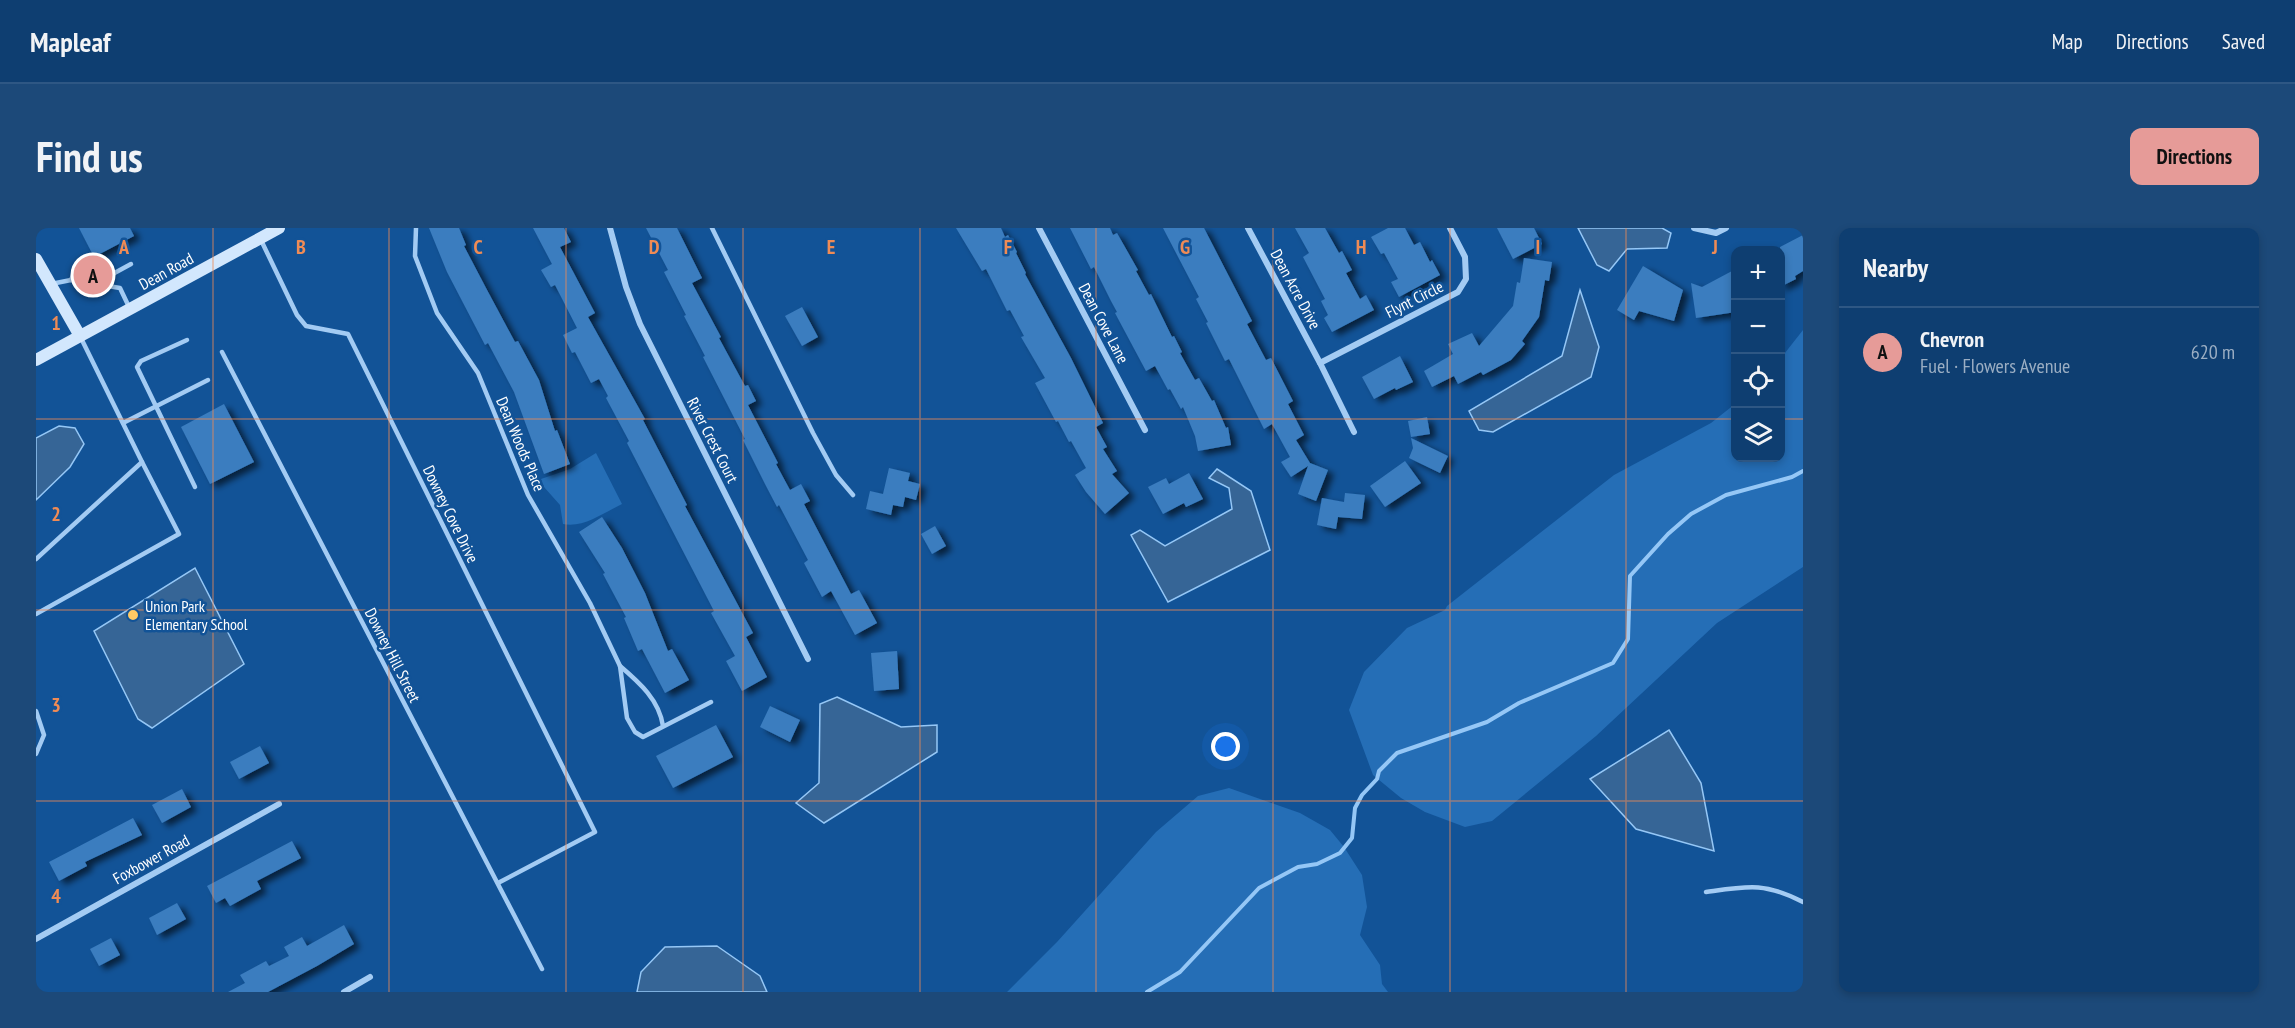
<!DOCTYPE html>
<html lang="en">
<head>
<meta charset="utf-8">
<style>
	body { margin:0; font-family:"PT Sans Narrow",sans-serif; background:#1c4979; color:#f1f3f6 }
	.controls { position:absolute; right:18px; top:18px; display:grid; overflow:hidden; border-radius:12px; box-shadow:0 3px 9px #0003 }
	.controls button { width:54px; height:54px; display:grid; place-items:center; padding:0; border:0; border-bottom:2px solid #2e5784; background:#0e3e71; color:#f1f3f6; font:30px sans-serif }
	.you { position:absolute; left:1190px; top:519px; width:21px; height:21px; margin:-15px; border:4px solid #fff; border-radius:50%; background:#1a73e8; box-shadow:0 0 0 9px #1a73e833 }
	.badge { display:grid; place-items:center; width:39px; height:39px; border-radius:50%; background:#e69b98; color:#111; font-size:20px; font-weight:700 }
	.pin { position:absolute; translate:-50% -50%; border:3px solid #fff; box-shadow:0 2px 6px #0006 }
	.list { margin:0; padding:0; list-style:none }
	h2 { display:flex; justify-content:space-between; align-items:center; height:78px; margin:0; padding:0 24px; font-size:26px }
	h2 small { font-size:20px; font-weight:400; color:#9baec3 }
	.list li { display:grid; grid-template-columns:39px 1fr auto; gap:18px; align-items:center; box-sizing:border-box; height:90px; padding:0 24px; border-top:2px solid #2e5784 }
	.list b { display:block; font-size:22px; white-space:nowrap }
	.list p { margin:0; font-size:20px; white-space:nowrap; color:#9baec3 }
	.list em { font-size:20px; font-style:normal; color:#9baec3 }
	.icon { flex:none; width:33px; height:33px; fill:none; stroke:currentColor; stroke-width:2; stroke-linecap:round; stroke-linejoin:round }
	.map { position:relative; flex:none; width:1767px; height:764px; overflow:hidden; border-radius:12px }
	header { display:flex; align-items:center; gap:36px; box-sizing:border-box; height:84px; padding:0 30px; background:#0e3e71; border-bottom:2px solid #2e5784 }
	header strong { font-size:28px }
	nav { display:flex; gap:33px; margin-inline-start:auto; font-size:21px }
	.intro { display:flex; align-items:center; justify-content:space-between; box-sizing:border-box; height:144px; padding:0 36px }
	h1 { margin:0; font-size:42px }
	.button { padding:15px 27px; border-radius:12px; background:#e69b98; color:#111; font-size:21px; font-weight:700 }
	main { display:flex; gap:36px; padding:0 36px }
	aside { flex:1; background:#0e3e71; border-radius:12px; box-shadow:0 3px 9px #0003 }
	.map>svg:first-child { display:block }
</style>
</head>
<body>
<header>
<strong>Mapleaf</strong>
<nav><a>Map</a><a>Directions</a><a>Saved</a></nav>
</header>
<div class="intro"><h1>Find us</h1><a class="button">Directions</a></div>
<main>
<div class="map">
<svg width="1767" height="764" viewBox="0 0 1767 764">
	<defs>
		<filter id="shadow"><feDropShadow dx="6" dy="4" stdDeviation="3" flood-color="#0009"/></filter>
	</defs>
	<rect width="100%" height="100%" fill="#125397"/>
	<g fill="#256eb6">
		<path d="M1767,102V339L1681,395L1560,508L1456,593L1429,599L1389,584L1365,570L1337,547L1313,482L1328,444L1371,400L1409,382L1411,378L1578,247L1675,195L1699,176L1700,230H1744L1745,130Z"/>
		<path d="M560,225L586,276C567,285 548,300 527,296L524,277L508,259L505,251L534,241Z"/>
		<path d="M1193,560L1264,585L1294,602L1308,619L1326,647L1331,679L1324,707L1344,737L1346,756L1352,764H971L1021,714L1120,604L1162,568Z"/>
	</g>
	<g fill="#366596" stroke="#95c7f6" stroke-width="1.5">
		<path d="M1542,0H1626L1635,5L1631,20L1591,21L1573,43L1561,37Z"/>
		<path d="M1544,62L1563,119L1555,149L1457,204L1443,202L1433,183L1526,128Z"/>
		<path d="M23,198L39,200L48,216L34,239L0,272V210Z"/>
		<path d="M1181,241L1215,263L1234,322L1132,374L1095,307L1104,302L1129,318L1196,281L1193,260L1173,250Z"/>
		<path d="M159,340L208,436L116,500L102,491L58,403Z"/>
		<path d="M801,469L865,499L901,497V524L788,595L760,575L783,555L784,476Z"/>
		<path d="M1633,502L1665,555L1678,623L1600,601L1554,551Z"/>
		<path d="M681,718L724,748L731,764H601L605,744L629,719Z"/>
	</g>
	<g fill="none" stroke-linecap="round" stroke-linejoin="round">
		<path stroke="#95c7f6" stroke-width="4" d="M1111,764L1144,744L1223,660L1262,639L1281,636L1304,625L1316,610L1319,580L1326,567L1341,551L1343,543L1361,525L1451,494L1483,475L1577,435L1592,411L1594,348L1632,306L1655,286L1690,267L1756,249L1767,243"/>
	</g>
	<g fill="#3b7dbf" filter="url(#shadow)">
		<path d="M43,0H94L98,8L58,29Z"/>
		<path d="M393,0H423L430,17L428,18L450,60L479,114L482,113L503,152L519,203L521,202L534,236L508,246L478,164L452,115L449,117L411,44Z"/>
		<path d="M497,0H528L535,14L524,19L559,85L552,89L609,191L607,192L651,277L649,278L717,405L710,409L731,449L706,463L690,433L699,428L675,385L678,383L591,215L593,213L570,170L572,168L563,151L555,155L539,124L536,125L527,107L541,100L519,57L515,59L505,42L516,36Z"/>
		<path d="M610,0H641L666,50L656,55L685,109L683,110L709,158L712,157L720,173L712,177L742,235L740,236L754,262L765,256L774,273L768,276L815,366L823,362L841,395L819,407L795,363L786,369L768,335L772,332L743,277L741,279L729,256L707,212L709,211L667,129L669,128L648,88L650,87L628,44L632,42Z"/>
		<path d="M920,0H965L969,9L972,7L981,24L980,25L990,45L989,46L1035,130L1067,195L1060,199L1071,219L1067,221L1081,243L1076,246L1093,265L1069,286L1050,264L1039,247L1050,240L1035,213L1033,214L1022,193L1020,194L999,155L1009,150L985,109L988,108L974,82L971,83L950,41L946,43Z"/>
		<path d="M1034,0H1074L1077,7L1081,5L1102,42L1100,43L1113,67L1115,66L1136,109L1138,108L1146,124L1144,125L1159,152L1163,150L1176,173L1178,172L1190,200L1192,199L1195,217L1162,223L1159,208L1147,179L1145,181L1134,161L1132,162L1119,138L1110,143L1079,85L1081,84L1075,73L1058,39L1055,41Z"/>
		<path d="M1127,0H1168L1216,93L1211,96L1230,132L1235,130L1257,173L1252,176L1268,207L1260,212L1274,235L1292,242L1280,273L1262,266L1272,238L1255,249L1245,234L1254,229L1236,196L1228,201L1193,131L1189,133L1170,95L1172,94L1160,71L1163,69Z"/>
		<path d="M1259,0H1289L1303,25L1306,23L1316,42L1310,45L1324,71L1330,67L1338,82L1296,104L1288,90L1292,87L1285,73L1289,71L1267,29L1273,25Z"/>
		<path d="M1352,0H1369L1378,17L1384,14L1394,34L1396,32L1404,47L1363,69L1355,54L1362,51L1348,25L1345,26L1335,9Z"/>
		<path d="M1461,0H1498L1506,16L1477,31Z"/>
		<path d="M1767,7V43L1759,48L1760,51L1744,59V19Z"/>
		<path d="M1488,30L1516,34L1513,53L1509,52L1503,89L1486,113L1489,116L1475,132L1447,147L1445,144L1422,156L1418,148L1396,159L1388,143L1417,126L1412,116L1436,105L1443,118L1477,78L1481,54L1484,55Z"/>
		<path d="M1607,38L1647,62L1638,93L1603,83L1598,92L1581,82Z"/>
		<path d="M1696,43L1700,50V84L1660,90L1655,55L1666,59Z"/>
		<path d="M766,79L782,109L766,118L749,88Z"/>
		<path d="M1364,128L1377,154L1360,162L1359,160L1338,171L1326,149Z"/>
		<path d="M188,176L218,234L174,256L145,199Z"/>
		<path d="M1391,189L1394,206L1375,209L1372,193Z"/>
		<path d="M1375,210L1412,228L1404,245L1373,230L1377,220Z"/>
		<path d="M1369,233L1385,255L1349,279L1334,258Z"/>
		<path d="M853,240L874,245L872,253L884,256L880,272L869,269L867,279L857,277L855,287L830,281L834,263L847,266Z"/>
		<path d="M1153,245L1167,271L1150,279L1148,275L1127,286L1112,259L1130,250L1133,256Z"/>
		<path d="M1309,265L1329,267L1326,291L1302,289L1300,301L1281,297L1286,270L1308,274Z"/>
		<path d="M566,289L586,320L609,365L632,423L636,421L653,452L629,465L606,421L602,423L588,390L590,389L567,346L569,345L543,304Z"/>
		<path d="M899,298L910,318L896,326L885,306Z"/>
		<path d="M861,423L863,461L838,463L835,425Z"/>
		<path d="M734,478L764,492L754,514L724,499Z"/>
		<path d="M680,497L697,529L637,560L620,528Z"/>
		<path d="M224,518L233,535L203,551L194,534Z"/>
		<path d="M146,561L155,579L126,595L116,577Z"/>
		<path d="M97,590L106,607L49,634L51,638L23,653L13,634Z"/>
		<path d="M256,613L265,630L221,653L225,661L194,678L189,670L180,675L171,658Z"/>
		<path d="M141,675L150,691L121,707L113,690Z"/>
		<path d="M308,697L318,716L281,738L232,764H192L209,755L204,747L230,733L233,738L253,728L248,719L266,709L271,718Z"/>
		<path d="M75,710L84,727L63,738L54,721Z"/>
	</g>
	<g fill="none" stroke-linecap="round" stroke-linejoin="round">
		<g stroke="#a3cbf3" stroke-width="4.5">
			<path d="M380,0L379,28L401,85L442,145L492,267L554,375L584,438L591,490L599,504L607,509L675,474"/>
			<path d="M676,0L777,205L800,247L817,267"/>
			<path d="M224,10L261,87L270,98L312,106L559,604L462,655"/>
			<path d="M73,48L95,36"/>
			<path d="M35,52L42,37L74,40L73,58"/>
			<path d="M15,56L35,52L84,60L93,79"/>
			<path d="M151,112L105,133L101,139L159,259"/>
			<path d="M186,124L506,741"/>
			<path d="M87,195L172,152"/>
			<path d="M0,331L106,234L44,108"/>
			<path d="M0,386L143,306L106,234"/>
			<path d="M584,438C604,455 623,472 627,498"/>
			<path d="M0,483L8,507L0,526"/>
			<path d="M1670,664C1712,658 1728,654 1767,674"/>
		</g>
		<g stroke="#a3cbf3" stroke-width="6">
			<path d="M574,0L590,59L604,96L772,431"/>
			<path d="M1003,0L1109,202"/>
			<path d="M1212,0L1284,135L1318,204"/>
			<path d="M1658,0L1680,5L1690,0"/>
			<path d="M1284,135L1422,64L1430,51L1429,29L1414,0"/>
			<path d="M0,711L243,576"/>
			<path d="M308,764L334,749"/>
		</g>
		<g stroke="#d2e7fd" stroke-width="12">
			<path d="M0,31L44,108"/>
			<path d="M0,132L243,0"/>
		</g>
	</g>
	<path fill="none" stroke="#ef8b55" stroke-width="1.5" stroke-opacity="0.55" d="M177,0V764M353,0V764M530,0V764M707,0V764M884,0V764M1060,0V764M1237,0V764M1414,0V764M1590,0V764M0,191H1700M1744,191H1767M0,382H1767M0,573H1767"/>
	<circle fill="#ffca65" stroke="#125397" stroke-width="2" cx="97" cy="387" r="6"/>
	<g text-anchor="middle" stroke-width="5" stroke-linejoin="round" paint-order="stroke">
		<g font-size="16" fill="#fff" stroke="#125397">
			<text transform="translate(130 43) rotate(-29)" y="6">Dean Road</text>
			<text transform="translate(1260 61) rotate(62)" y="6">Dean Acre Drive</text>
			<text transform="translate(1378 71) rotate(-27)" y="6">Flynt Circle</text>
			<text transform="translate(1068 95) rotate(62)" y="6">Dean Cove Lane</text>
			<text transform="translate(677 212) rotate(63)" y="6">River Crest Court</text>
			<text transform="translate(485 216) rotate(67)" y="6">Dean Woods Place</text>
			<text transform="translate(415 286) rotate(64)" y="6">Downey Cove Drive</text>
			<text transform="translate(357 427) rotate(63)" y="6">Downey Hill Street</text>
			<text transform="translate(115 631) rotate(-29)" y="6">Foxbower Road</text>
		</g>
		<g font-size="16" fill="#fff" stroke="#125397" text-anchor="start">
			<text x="109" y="384">Union Park<tspan x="109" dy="18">Elementary School</tspan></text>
		</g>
	</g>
	<g font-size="20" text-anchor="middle" font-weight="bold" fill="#ef8b55" stroke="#125397" stroke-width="5" stroke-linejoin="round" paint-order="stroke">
		<text x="88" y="26">A</text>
		<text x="265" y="26">B</text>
		<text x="442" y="26">C</text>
		<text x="618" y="26">D</text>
		<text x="795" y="26">E</text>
		<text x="972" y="26">F</text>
		<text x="1149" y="26">G</text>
		<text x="1325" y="26">H</text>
		<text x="1502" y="26">I</text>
		<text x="1679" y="26">J</text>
		<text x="20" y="102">1</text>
		<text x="20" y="293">2</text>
		<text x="20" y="484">3</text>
		<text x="20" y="675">4</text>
	</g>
</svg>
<div class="controls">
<button>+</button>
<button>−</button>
<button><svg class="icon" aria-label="locate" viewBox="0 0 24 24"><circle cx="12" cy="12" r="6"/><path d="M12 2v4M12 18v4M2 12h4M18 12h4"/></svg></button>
<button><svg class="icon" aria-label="layers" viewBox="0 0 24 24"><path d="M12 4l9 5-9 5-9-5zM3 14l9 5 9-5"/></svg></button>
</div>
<div class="you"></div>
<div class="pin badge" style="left:57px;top:47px">A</div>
</div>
<aside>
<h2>Nearby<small></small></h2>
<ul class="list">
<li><span class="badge">A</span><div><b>Chevron</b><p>Fuel · Flowers Avenue</p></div><em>620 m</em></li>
</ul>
</aside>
</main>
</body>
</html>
